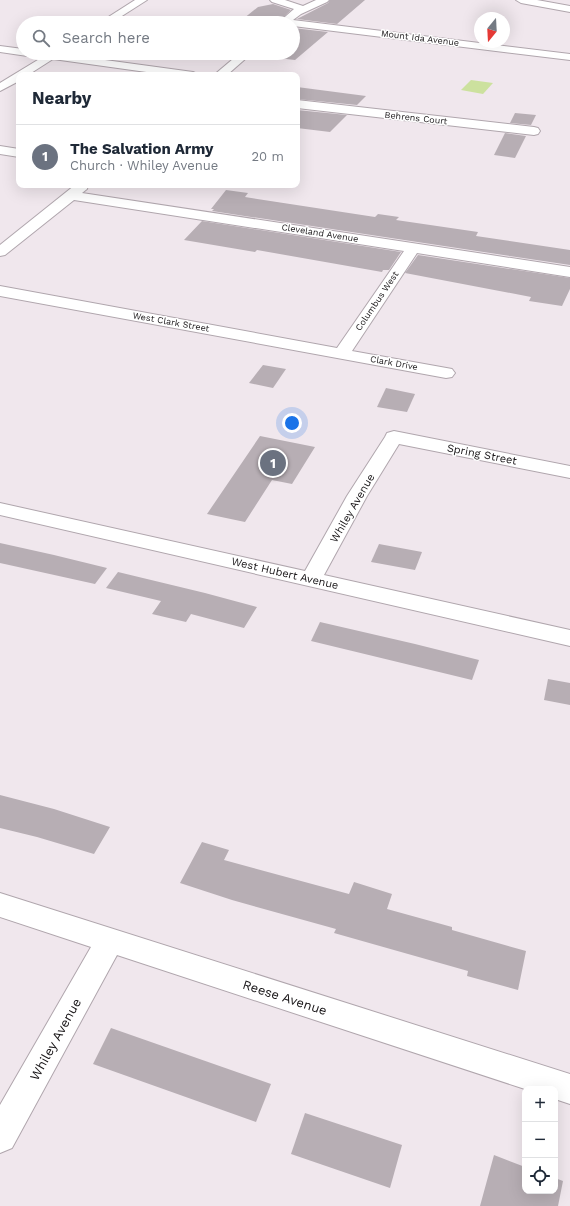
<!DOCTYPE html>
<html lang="en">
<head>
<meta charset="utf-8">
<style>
	body { margin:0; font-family:"Work Sans",sans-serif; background:#f2f2f3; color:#1f2937 }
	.controls { position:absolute; right:12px; bottom:12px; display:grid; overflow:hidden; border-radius:8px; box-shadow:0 4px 16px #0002 }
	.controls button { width:36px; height:36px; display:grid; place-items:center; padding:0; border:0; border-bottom:1px solid #e0e1e3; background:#fff; color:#1f2937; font:20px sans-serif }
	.compass { position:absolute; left:474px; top:12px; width:36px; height:36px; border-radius:50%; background:#fff; box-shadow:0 4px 16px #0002; rotate:198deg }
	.you { position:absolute; left:292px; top:423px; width:14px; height:14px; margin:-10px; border:3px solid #fff; border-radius:50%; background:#1a73e8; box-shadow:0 0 0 6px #1a73e833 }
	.badge { display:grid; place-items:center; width:26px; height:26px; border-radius:50%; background:#0f766e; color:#fff; font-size:13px; font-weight:700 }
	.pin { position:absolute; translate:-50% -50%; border:2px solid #fff; box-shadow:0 1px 4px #0006 }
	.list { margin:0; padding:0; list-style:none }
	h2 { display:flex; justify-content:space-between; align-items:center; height:52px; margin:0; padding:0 16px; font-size:17px }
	h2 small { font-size:13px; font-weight:400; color:#747a83 }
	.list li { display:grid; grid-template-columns:26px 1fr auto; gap:12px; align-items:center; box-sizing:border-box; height:64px; padding:0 16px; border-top:1px solid #e0e1e3 }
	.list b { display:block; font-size:15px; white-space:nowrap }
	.list p { margin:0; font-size:13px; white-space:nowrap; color:#747a83 }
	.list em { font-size:13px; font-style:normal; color:#747a83 }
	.icon { flex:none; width:22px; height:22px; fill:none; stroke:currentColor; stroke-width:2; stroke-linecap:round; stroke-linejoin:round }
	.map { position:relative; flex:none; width:570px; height:1206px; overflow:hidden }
	.search { position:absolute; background:#fff; box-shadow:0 4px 16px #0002; left:16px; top:16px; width:284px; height:44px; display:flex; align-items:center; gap:10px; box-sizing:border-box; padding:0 14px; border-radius:22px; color:#747a83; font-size:15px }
	.panel { position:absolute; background:#fff; box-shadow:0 4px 16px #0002; left:16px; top:72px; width:284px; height:116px; border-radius:8px }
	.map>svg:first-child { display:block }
</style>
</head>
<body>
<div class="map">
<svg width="570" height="1206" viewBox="0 0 570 1206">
	<rect width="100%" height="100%" fill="#f0e7ed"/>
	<path fill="#cce19e" d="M471,80L493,83L483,94L461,90Z"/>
	<g fill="#b7aeb4">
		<path d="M330,0H365L337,24L297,19L328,3Z"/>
		<path d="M273,4L291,10L277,23H238L258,7Z"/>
		<path d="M293,28L328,32L295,60L252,55L253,53H293Z"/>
		<path d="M297,87L366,96L357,105L297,99Z"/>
		<path d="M297,110L347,115L330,132L297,128Z"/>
		<path d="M515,113L536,115L531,125L510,123Z"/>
		<path d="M505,133L526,136L515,158L494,155Z"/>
		<path d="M226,190L248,193L245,197L375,217L378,214L399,217L396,220L478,232L476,236L570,250V265L212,211L214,209H211Z"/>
		<path d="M202,221L401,252L389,270H383L382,272L257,250L255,252L184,240Z"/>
		<path d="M418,255L570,278V289L562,306L529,301L531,297L405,273Z"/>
		<path d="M263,365L286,369L273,388L249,383Z"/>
		<path d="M386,388L415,394L407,412L377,407Z"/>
		<path d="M260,436L315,447L292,484L272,480L245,522L207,514Z"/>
		<path d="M0,543L54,555L107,568L95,584L0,563Z"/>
		<path d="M379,544L422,552L415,570L371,562Z"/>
		<path d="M118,572L205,593L257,607L244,628L191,614L186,622L152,614L161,601L106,588Z"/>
		<path d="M320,622L415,644L479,660L472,680L311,641Z"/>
		<path d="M548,679L570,683V705L544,700Z"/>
		<path d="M0,795L54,809L110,827L94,854L37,837L0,828Z"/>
		<path d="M202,842L229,850L224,860L349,894L354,882L392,894L387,909L452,927V930L526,951L518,990L467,976L468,971L334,933L336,929L232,900L180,883Z"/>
		<path d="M111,1028L271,1084L256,1122L93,1064Z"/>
		<path d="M305,1113L402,1145L390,1188L291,1154Z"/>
		<path d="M494,1155L525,1167V1191H555V1178L563,1181L558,1206H480Z"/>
	</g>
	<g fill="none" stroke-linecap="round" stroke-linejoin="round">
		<defs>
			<g id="minor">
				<path d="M135,0H147L111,23H99Z"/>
				<path d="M270,0H285L303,6L316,0H329L327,2L301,14L293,20L570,54V60L293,26V23H278L294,9L272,2Z"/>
				<path d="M516,0H537L570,6V12L521,3Z"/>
				<path d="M0,46L23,49V53H61V54L193,72L199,75H168L53,59L28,75H19V81L0,91V83L41,58L0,52Z"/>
				<path d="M240,53H252L227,75H214Z"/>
				<path d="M297,100L534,127L538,128L540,131L538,134L534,135L297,108Z"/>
				<path d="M0,146L19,149V157L0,154Z"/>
				<path d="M75,185H88L87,189L82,193L570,267V277L417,253L352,351L452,369L455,373L452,377L446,378L0,296V286L337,348L404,251L74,200L5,255L0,256V245Z"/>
				<path d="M394,431L570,466V478L399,444L367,496L324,575L570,630V646L0,515V503L305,571L347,496L385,437L387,433Z"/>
				<path d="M0,893L570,1074V1104L555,1099V1089H525L117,955L12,1148L0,1153V1105L91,947L0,917Z"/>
			</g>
		</defs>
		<use href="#minor" stroke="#b0a6ad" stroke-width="2"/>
		<use href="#minor" fill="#fff" fill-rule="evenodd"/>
	</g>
	<g text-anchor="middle" stroke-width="3" stroke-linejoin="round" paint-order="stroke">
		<g font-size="9" fill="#171416" stroke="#fff">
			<text transform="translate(420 38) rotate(7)" y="3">Mount Ida Avenue</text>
			<text transform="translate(416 118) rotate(6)" y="3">Behrens Court</text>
			<text transform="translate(320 233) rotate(9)" y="3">Cleveland Avenue</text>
			<text transform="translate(377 301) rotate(-56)" y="3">Columbus West</text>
			<text transform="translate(171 322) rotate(10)" y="3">West Clark Street</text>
			<text transform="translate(394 363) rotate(10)" y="3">Clark Drive</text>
		</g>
		<g font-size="11" fill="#171416" stroke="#fff">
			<text transform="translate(482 454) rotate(11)" y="4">Spring Street</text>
			<text transform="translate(352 508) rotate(-60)" y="4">Whiley Avenue</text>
			<text transform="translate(285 573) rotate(13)" y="4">West Hubert Avenue</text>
		</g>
		<g font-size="13" fill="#171416" stroke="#fff">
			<text transform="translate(285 997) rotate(18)" y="5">Reese Avenue</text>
			<text transform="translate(55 1039) rotate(-61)" y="5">Whiley Avenue</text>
		</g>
	</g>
</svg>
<div class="controls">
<button>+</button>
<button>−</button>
<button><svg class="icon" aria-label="locate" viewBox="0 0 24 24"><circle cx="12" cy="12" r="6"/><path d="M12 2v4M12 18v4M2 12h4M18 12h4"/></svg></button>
</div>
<svg class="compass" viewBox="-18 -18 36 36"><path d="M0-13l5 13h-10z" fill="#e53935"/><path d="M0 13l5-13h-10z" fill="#747a83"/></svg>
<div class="you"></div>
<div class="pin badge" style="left:273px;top:463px;background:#6b7280">1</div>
<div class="search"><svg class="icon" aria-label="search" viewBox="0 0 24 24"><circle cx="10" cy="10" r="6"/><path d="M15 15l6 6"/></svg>Search here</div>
<section class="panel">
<h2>Nearby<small></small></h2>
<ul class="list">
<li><span class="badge" style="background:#6b7280">1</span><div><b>The Salvation Army</b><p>Church · Whiley Avenue</p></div><em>20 m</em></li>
</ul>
</section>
</div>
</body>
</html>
